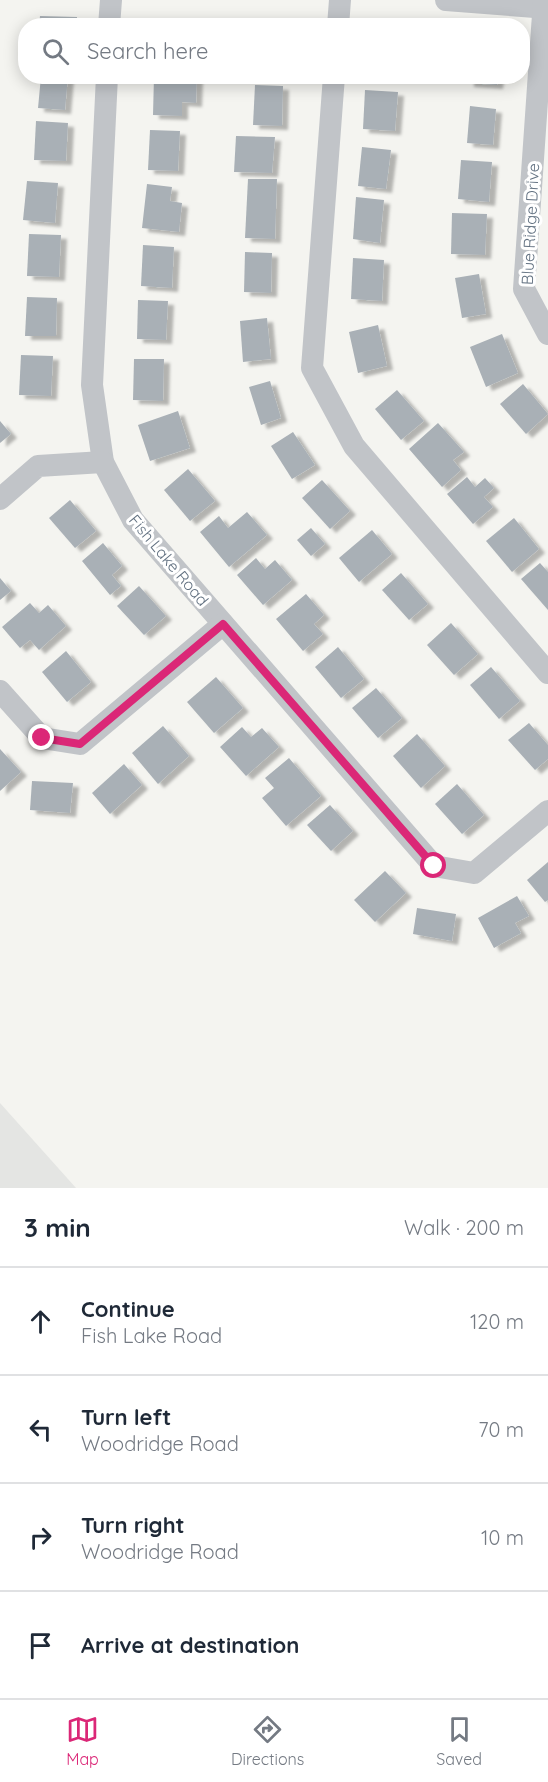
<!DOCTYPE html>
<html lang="en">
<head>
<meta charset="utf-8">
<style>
	body { margin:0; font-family:Quicksand,sans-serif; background:#f2f2f3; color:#1f2937 }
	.stop { position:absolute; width:18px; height:18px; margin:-14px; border:4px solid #db2777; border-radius:50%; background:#fff }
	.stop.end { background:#db2777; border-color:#fff; box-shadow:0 2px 6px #0008 }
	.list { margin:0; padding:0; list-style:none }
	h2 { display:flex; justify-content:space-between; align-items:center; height:78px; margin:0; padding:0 24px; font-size:26px }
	h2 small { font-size:20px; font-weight:400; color:#747a83 }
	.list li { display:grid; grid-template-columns:39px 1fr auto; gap:18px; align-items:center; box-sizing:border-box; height:108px; padding:0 24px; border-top:2px solid #e0e1e3 }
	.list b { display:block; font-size:22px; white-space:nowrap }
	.list p { margin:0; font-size:20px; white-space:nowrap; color:#747a83 }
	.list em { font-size:20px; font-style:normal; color:#747a83 }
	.icon { flex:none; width:33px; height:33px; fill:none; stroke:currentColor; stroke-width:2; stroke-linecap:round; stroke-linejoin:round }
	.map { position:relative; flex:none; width:548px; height:1188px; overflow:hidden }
	.search { position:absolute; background:#fff; box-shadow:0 3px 15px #0003; left:18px; right:18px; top:18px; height:66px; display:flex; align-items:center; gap:15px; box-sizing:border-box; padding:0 21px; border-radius:24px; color:#747a83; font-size:22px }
	.sheet { height:510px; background:#fff }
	nav { display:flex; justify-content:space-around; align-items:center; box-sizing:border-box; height:84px; border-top:2px solid #e0e1e3; background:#fff; font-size:16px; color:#747a83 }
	nav a { display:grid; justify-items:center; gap:3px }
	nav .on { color:#db2777 }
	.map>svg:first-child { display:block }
</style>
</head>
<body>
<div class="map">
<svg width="548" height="1188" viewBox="0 0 548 1188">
	<defs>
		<filter id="shadow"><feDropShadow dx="6" dy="4" stdDeviation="1.5" flood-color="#0004"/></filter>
	</defs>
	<rect width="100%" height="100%" fill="#f4f4f0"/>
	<path fill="#e4e5e3" d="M0,1103L76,1188H0Z"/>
	<g fill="#a9b0b6" filter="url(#shadow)">
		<path d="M40,16L77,17V26H39Z"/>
		<rect x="158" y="20" width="25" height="6"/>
		<path d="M41,76H68L65,110L38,108Z"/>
		<path d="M154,76H197L196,103L182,102V116L153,115Z"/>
		<path d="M468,76H498L497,85L468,83Z"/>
		<path d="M255,85L283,86L282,126L253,125Z"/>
		<path d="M365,90L398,92L395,131L363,129Z"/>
		<path d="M470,106L496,109L493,145L467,143Z"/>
		<path d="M36,121L68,123L66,161L34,160Z"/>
		<path d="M150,130L180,131L178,171L148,170Z"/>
		<path d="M236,136L275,137L272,173L234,172Z"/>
		<path d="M362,147L391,150L386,189L358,186Z"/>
		<path d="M461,160L492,162L489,202L458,199Z"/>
		<path d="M248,179H277L275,239L245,238Z"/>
		<path d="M27,181L58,183L55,223L23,220Z"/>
		<path d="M147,184L172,187L170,201L182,203L179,232L142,228Z"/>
		<path d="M356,197L384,200L380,243L353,239Z"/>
		<path d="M452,213L487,214L485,255L451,254Z"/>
		<path d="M29,234L61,235L59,277L27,276Z"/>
		<path d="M143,245L174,247L172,288L141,286Z"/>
		<path d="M245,252L272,253L271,293L244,292Z"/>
		<path d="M353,258L384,260L382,301L351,299Z"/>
		<path d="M479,274L486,314L462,318L455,278Z"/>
		<path d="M27,297L57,298L56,336H25Z"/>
		<path d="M138,300L168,301L166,340L137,339Z"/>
		<path d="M267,318L271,359L243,362L240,321Z"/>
		<path d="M378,325L387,366L358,373L349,332Z"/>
		<path d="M502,334L518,373L486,387L470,347Z"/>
		<path d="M21,355L53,356L51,396L19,395Z"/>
		<path d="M134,359H164L163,401L133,400Z"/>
		<path d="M270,381L281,418L261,425L249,387Z"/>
		<path d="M523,384L548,414L526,434L500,404Z"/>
		<path d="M397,390L424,421L401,440L375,409Z"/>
		<path d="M178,411L190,448L150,461L138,425Z"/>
		<path d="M0,421L11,434L0,443Z"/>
		<path d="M438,423L464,452L453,460L461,470L442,487L409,449Z"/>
		<path d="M293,432L315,465L292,479L271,446Z"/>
		<path d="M188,469L215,501L190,521L164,490Z"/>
		<path d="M467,477L475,487L485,478L494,488L484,497L493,507L473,524L447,494Z"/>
		<path d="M322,480L350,511L330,529L302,498Z"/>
		<path d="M70,500L96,531L75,548L49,518Z"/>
		<path d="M247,512L267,535L229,567L200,532L219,516L228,528Z"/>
		<path d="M514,518L539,549L512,572L486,541Z"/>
		<path d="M311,528L325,544L311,556L297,540Z"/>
		<path d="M372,530L392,554L359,582L339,558Z"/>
		<path d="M103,543L122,566L112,575L121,586L110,595L82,561Z"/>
		<path d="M256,558L265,569L275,560L292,580L263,605L237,575Z"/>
		<path d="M540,563L548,572V610L521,579Z"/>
		<path d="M401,573L428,604L409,620L382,590Z"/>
		<path d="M0,578L11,591L0,600Z"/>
		<path d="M139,586L166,616L144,635L117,606Z"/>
		<path d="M306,594L324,615L314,624L323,634L303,651L276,619Z"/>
		<path d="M30,603L39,613L48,605L66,626L39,650L30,640L20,648L2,627Z"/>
		<path d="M451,623L478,654L454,675L427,645Z"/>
		<path d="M338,647L364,679L341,698L315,667Z"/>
		<path d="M66,651L91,682L67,702L42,672Z"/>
		<path d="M491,667L520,701L499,719L470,685Z"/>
		<path d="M216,677L243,708L214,733L187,702Z"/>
		<path d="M376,688L402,718L378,738L352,708Z"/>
		<path d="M529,723L548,745V759L535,770L508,740Z"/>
		<path d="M163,726L189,756L158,784L132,753Z"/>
		<path d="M242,727L251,737L262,728L279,747L246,776L220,747Z"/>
		<path d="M417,734L445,766L421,788L393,756Z"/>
		<path d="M0,749L21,772L0,791Z"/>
		<path d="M289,758L321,796L286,826L262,798L274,788L265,778Z"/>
		<path d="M124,764L142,785L110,814L92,793Z"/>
		<path d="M32,781L73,783L70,813L30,810Z"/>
		<path d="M457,784L484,815L462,834L435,804Z"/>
		<path d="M330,805L353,831L331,851L307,825Z"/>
		<path d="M548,862V900L545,902L527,880Z"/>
		<path d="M385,871L406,893L375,922L354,900Z"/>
		<path d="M517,896L529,916L515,923L521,933L494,948L478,918Z"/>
		<path d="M417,908L456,914L452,941L413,934Z"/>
	</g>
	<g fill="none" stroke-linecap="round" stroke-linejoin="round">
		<g stroke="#c1c4c8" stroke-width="22">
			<path d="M446,0L548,8"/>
			<path d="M544,0L524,289L548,334"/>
			<path d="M109,26L111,0"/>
			<path d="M338,26L340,0"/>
			<path d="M107,76L92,385L103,462L133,520L434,866L474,873L548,811"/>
			<path d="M334,76L312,368L354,446L548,673"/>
			<path d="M0,499L38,466L103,462"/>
			<path d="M0,691L42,738L80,744L223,624"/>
		</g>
	</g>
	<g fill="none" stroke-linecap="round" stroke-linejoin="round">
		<path stroke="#db2777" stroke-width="8" d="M42,738L80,744L223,624L434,866"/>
	</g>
	<g text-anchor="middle" stroke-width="6" stroke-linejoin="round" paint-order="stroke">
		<g font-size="16" fill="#627181" stroke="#fff">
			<text transform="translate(530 224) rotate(-87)" y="6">Blue Ridge Drive</text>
			<text transform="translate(169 560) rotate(50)" y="6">Fish Lake Road</text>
		</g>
	</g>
</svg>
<div class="stop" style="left:434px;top:866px"></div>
<div class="stop end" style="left:42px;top:738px"></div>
<div class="search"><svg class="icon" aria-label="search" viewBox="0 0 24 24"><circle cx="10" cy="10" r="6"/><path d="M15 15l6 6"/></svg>Search here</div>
</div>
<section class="sheet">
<h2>3 min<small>Walk · 200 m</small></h2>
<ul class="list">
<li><svg class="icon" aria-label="ahead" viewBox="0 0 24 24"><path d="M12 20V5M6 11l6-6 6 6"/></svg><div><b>Continue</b><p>Fish Lake Road</p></div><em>120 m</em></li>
<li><svg class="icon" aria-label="left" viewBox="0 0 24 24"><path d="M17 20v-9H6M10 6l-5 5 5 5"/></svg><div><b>Turn left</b><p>Woodridge Road</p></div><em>70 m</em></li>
<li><svg class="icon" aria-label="right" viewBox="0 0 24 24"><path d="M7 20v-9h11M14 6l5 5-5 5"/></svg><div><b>Turn right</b><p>Woodridge Road</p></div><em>10 m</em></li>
<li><svg class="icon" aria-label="arrive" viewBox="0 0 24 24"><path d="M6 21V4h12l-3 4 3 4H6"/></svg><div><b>Arrive at destination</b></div></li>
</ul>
</section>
<nav>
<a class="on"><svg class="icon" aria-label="map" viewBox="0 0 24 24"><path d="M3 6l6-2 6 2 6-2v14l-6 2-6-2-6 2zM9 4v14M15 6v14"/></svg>Map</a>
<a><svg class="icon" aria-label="directions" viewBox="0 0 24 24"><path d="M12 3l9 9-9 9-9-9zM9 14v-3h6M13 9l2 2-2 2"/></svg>Directions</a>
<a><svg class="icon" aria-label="saved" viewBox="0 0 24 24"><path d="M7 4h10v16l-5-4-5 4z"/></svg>Saved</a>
</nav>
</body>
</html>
